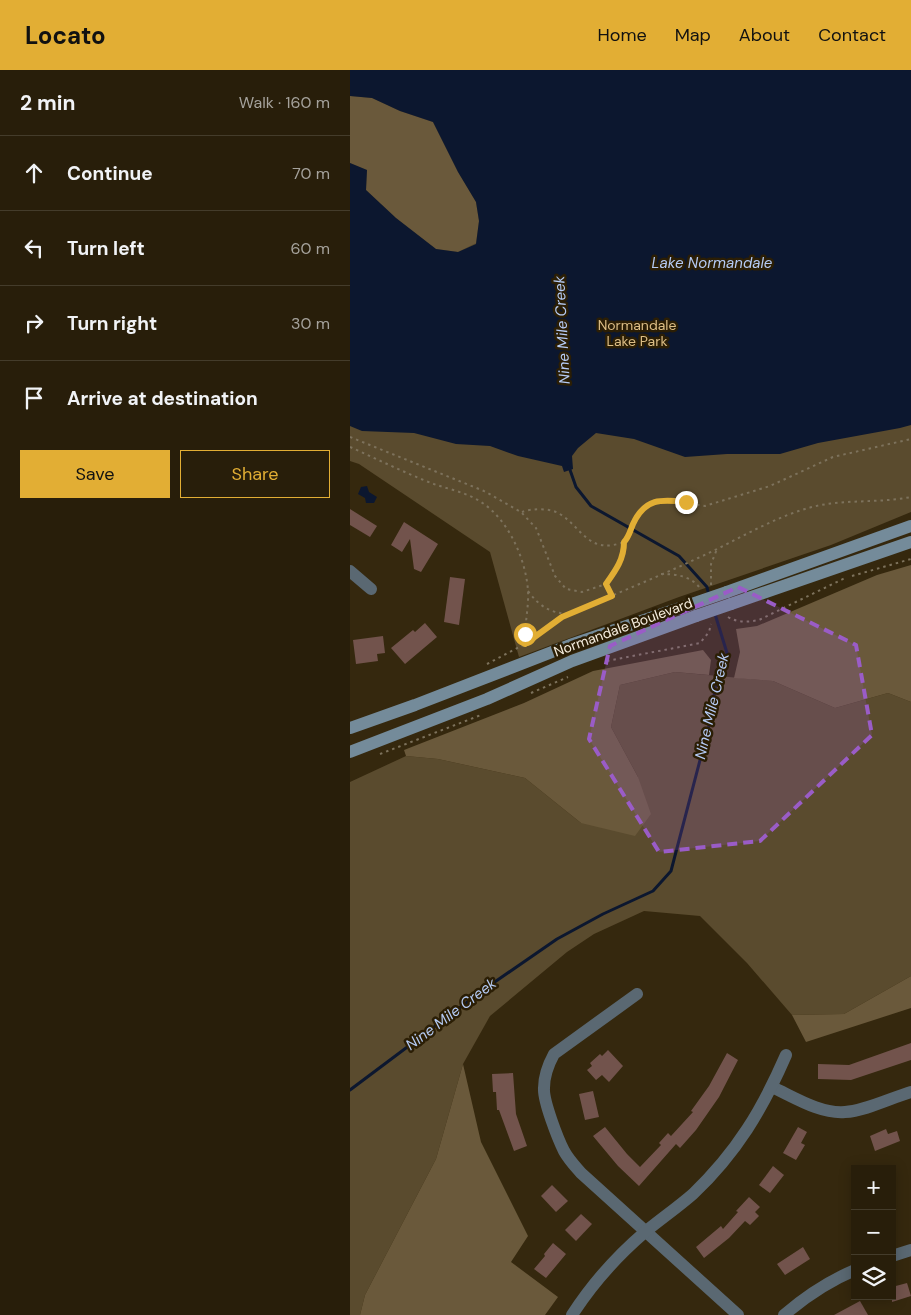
<!DOCTYPE html>
<html lang="en">
<head>
<meta charset="utf-8">
<style>
	body { margin:0; font-family:"DM Sans",sans-serif; background:#342b18; color:#f1f3f6 }
	.controls { position:absolute; right:15px; bottom:15px; display:grid; overflow:hidden; border-radius:0px; box-shadow:0 2px 12px #0003 }
	.controls button { width:45px; height:45px; display:grid; place-items:center; padding:0; border:0; border-bottom:1px solid #443c2b; background:#281e0a; color:#f1f3f6; font:25px sans-serif }
	.stop { position:absolute; width:15px; height:15px; margin:-11px; border:4px solid #e2ae34; border-radius:50%; background:#fff }
	.stop.end { background:#e2ae34; border-color:#fff; box-shadow:0 1px 5px #0008 }
	.list { margin:0; padding:0; list-style:none }
	h2 { display:flex; justify-content:space-between; align-items:center; height:65px; margin:0; padding:0 20px; font-size:21px }
	h2 small { font-size:16px; font-weight:400; color:#a5a29c }
	.list li { display:grid; grid-template-columns:32px 1fr auto; gap:15px; align-items:center; box-sizing:border-box; height:75px; padding:0 20px; border-top:1px solid #443c2b }
	.list b { display:block; font-size:19px; white-space:nowrap }
	.list em { font-size:16px; font-style:normal; color:#a5a29c }
	.actions { display:flex; gap:10px; padding:15px 20px }
	.actions a { flex:1; padding:11px 0; border:1px solid #e2ae34; border-radius:0px; text-align:center; font-size:18px; color:#e2ae34 }
	.actions .main { background:#e2ae34; color:#111 }
	.icon { flex:none; width:28px; height:28px; fill:none; stroke:currentColor; stroke-width:2; stroke-linecap:round; stroke-linejoin:round }
	.map { position:relative; flex:none; width:561px; height:1245px; overflow:hidden }
	header { display:flex; align-items:center; gap:30px; box-sizing:border-box; height:70px; padding:0 25px; background:#e2ae34; color:#111 }
	header strong { font-size:24px }
	nav { display:flex; gap:28px; margin-inline-start:auto; font-size:18px }
	main { display:flex }
	aside { flex:1; background:#281e0a }
	.map>svg:first-child { display:block }
</style>
</head>
<body>
<header>
<strong>Locato</strong>
<nav><a>Home</a><a>Map</a><a>About</a><a>Contact</a></nav>
</header>
<main>
<aside>
<h2>2 min<small>Walk · 160 m</small></h2>
<ul class="list">
<li><svg class="icon" aria-label="ahead" viewBox="0 0 24 24"><path d="M12 20V5M6 11l6-6 6 6"/></svg><div><b>Continue</b></div><em>70 m</em></li>
<li><svg class="icon" aria-label="left" viewBox="0 0 24 24"><path d="M17 20v-9H6M10 6l-5 5 5 5"/></svg><div><b>Turn left</b></div><em>60 m</em></li>
<li><svg class="icon" aria-label="right" viewBox="0 0 24 24"><path d="M7 20v-9h11M14 6l5 5-5 5"/></svg><div><b>Turn right</b></div><em>30 m</em></li>
<li><svg class="icon" aria-label="arrive" viewBox="0 0 24 24"><path d="M6 21V4h12l-3 4 3 4H6"/></svg><div><b>Arrive at destination</b></div></li>
</ul>
<div class="actions"><a class="main">Save</a><a>Share</a></div>
</aside>
<div class="map">
<svg width="561" height="1245" viewBox="0 0 561 1245">
	<rect width="100%" height="100%" fill="#35280e"/>
	<g fill="#5a4b2e">
		<path d="M0,0H561V442L481,475L329,527L169,587L140,482L9,394L0,391Z"/>
		<path d="M325,602L423,611L485,638L538,623L561,632V906L494,944L442,945L397,893L350,846L294,841L244,864L217,882L140,946L113,994L86,1089L15,1225L10,1245H0V712L56,686L88,689L175,708L231,753L288,707L261,657L270,615Z"/>
	</g>
	<g fill="#6a593b">
		<path d="M0,26L22,28L50,41L83,52L108,102L126,132L129,151L126,173L108,182L86,179L46,148L16,120L17,100L0,93Z"/>
		<path d="M561,495V632L538,623L485,638L423,611L384,608L390,582L386,559L407,556L527,505Z"/>
		<path d="M353,580L361,590L359,605L325,602L270,615L261,657L288,707L301,744L285,766L231,753L175,708L88,689L56,686L54,680L174,633L243,601Z"/>
		<path d="M561,906V938L456,972L442,945L494,944Z"/>
		<path d="M113,994L131,1072L178,1166L161,1192L208,1227L195,1245H10L15,1225L86,1089Z"/>
	</g>
	<g fill="#0c172f">
		<path d="M0,0H561V355L550,358L468,373L430,384H377L335,387L284,369L246,363L228,378L222,386L223,399L214,402L212,396L168,386L140,376L106,374L64,363L12,361L0,356V93L17,100L16,120L46,148L86,179L108,182L126,174L129,151L126,132L108,102L83,52L50,41L22,28L0,26Z"/>
		<path d="M17,416L19,422L27,427L24,433H16L15,428L8,424L11,417Z"/>
	</g>
	<g fill="none" stroke-linecap="round" stroke-linejoin="round">
		<g stroke="#0c172f" stroke-width="3">
			<path d="M219,397L226,417L241,436L329,486L357,517L359,526"/>
			<path d="M0,1020L136,918L207,869L253,844L303,821L321,801L360,652L367,606L377,583L365,544"/>
		</g>
	</g>
	<g fill="#72534c">
		<path d="M0,439L27,456L20,467L0,455Z"/>
		<path d="M54,452L88,474L71,502L64,499L60,469L52,482L41,475Z"/>
		<path d="M100,507L115,509L109,555L94,552Z"/>
		<path d="M75,553L87,567L55,594L41,578L63,560L65,562Z"/>
		<path d="M33,566L35,583L27,584L28,591L6,594L3,570Z"/>
		<path d="M561,973V990L501,1010L468,1009V994L499,995Z"/>
		<path d="M258,980L273,996L259,1012L252,1005L246,1010L237,1000L242,996L240,993L250,984L252,986Z"/>
		<path d="M377,983L388,990L369,1027L346,1060L330,1078L326,1074L289,1116L268,1096L243,1066L255,1057L277,1084L290,1097L311,1075L309,1073L318,1063L321,1066L343,1042L341,1041L359,1016Z"/>
		<path d="M163,1003L166,1044L177,1076L164,1081L149,1040H147L146,1022H143L142,1004Z"/>
		<path d="M243,1021L249,1047L235,1050L229,1024Z"/>
		<path d="M448,1057L457,1062L451,1073L455,1075L446,1090L433,1083Z"/>
		<path d="M536,1059L538,1064L547,1061L550,1071L525,1081L520,1066Z"/>
		<path d="M423,1096L434,1105L420,1123L409,1115Z"/>
		<path d="M202,1115L218,1131L206,1142L191,1126Z"/>
		<path d="M399,1127L410,1137L405,1142L409,1146L400,1155L395,1151L379,1168L354,1188L346,1177L371,1156L373,1159L388,1142L386,1141Z"/>
		<path d="M231,1144L242,1154L226,1171L215,1160Z"/>
		<path d="M203,1173L216,1184L196,1208L184,1199L195,1186L194,1184Z"/>
		<path d="M453,1177L460,1189L435,1205L427,1194Z"/>
		<path d="M557,1213L561,1226L542,1232V1217Z"/>
		<path d="M510,1231L518,1245H484Z"/>
	</g>
	<g fill="none" stroke-linecap="round" stroke-linejoin="round">
		<g stroke="#7d725c" stroke-width="2" stroke-dasharray="2.5 4" stroke-linecap="butt">
			<path d="M0,367L134,421L171,442L186,458L205,506L216,519L232,522L256,514L269,496L274,481V472L278,468L291,440L297,435L318,430L355,436L420,416L483,387L561,369"/>
			<path d="M0,377C27,389 53,402 81,413C97,419 116,422 131,432C158,449 176,489 178,521C179,538 174,556 175,574L216,545"/>
			<path d="M172,442C182,438 201,438 210,444C233,459 239,485 274,472"/>
			<path d="M311,504C326,504 341,506 350,518"/>
			<path d="M502,506L561,489"/>
			<path d="M256,514L262,525"/>
			<path d="M361,515V494L367,479"/>
			<path d="M178,521C189,536 200,543 219,544C262,525 306,508 348,488C384,472 418,450 455,439C490,428 526,434 561,427"/>
			<path d="M378,547C388,553 398,552 409,550L497,507"/>
			<path d="M257,591L350,573L359,562L361,554"/>
			<path d="M137,594L175,574"/>
			<path d="M181,623L218,607"/>
			<path d="M30,684L131,645"/>
		</g>
		<g stroke="#5a6872" stroke-width="12">
			<path d="M0,501L21,519"/>
			<path d="M287,924L204,984C198,995 194,1005 194,1018C193,1031 208,1069 214,1081C219,1090 225,1096 231,1103L388,1245"/>
			<path d="M422,1017C444,1027 470,1044 495,1042C515,1041 541,1028 561,1022"/>
			<path d="M542,1186L561,1180"/>
			<path d="M222,1245C242,1214 267,1186 295,1162C311,1149 328,1137 343,1124C387,1082 412,1040 436,985"/>
			<path d="M434,1245C455,1227 479,1211 505,1200"/>
		</g>
		<g stroke="#748b9a" stroke-width="12">
			<path d="M377,522L561,456"/>
			<path d="M381,534L561,472"/>
			<path d="M0,658L65,635L220,575L342,534"/>
			<path d="M0,682L137,629L222,591L346,546"/>
		</g>
		<g stroke="#748b9a" stroke-width="12">
			<path d="M342,534L377,522"/>
			<path d="M346,546L381,534"/>
		</g>
	</g>
	<g fill="none" stroke-linecap="round" stroke-linejoin="round">
		<path stroke="#e2ae34" stroke-width="6" d="M175,564V574L212,547L262,526L256,514C266,500 274,489 274,472C279,467 280,461 283,454C295,428 311,429 336,432"/>
	</g>
	<path fill="#9a5cc7" fill-opacity="0.2" stroke="#9a5cc7" stroke-width="4" stroke-dasharray="10 6" stroke-linejoin="round" d="M388,517L506,575L522,665L410,771L309,782L239,669L260,576Z"/>
	<g text-anchor="middle" stroke-width="5" stroke-linejoin="round" paint-order="stroke">
		<g font-size="14" fill="#dcbe86" stroke="#2b1e05">
			<text x="287" y="260">Normandale<tspan x="287" dy="16">Lake Park</tspan></text>
		</g>
		<g font-size="14" fill="#f5edde" stroke="#2b1e05">
			<text transform="translate(273 557) rotate(-20)" y="5">Normandale Boulevard</text>
		</g>
		<g font-size="15" font-style="italic" fill="#b5cbf5" stroke="#2b1e05">
			<text x="362" y="198">Lake Normandale</text>
			<text transform="translate(212 260) rotate(-93)" y="5">Nine Mile Creek</text>
			<text transform="translate(362 636) rotate(-77)" y="5">Nine Mile Creek</text>
			<text transform="translate(101 944) rotate(-37)" y="5">Nine Mile Creek</text>
		</g>
	</g>
</svg>
<div class="controls">
<button>+</button>
<button>−</button>
<button><svg class="icon" aria-label="layers" viewBox="0 0 24 24"><path d="M12 4l9 5-9 5-9-5zM3 14l9 5 9-5"/></svg></button>
</div>
<div class="stop" style="left:175px;top:564px"></div>
<div class="stop end" style="left:336px;top:432px"></div>
</div>
</main>
</body>
</html>
